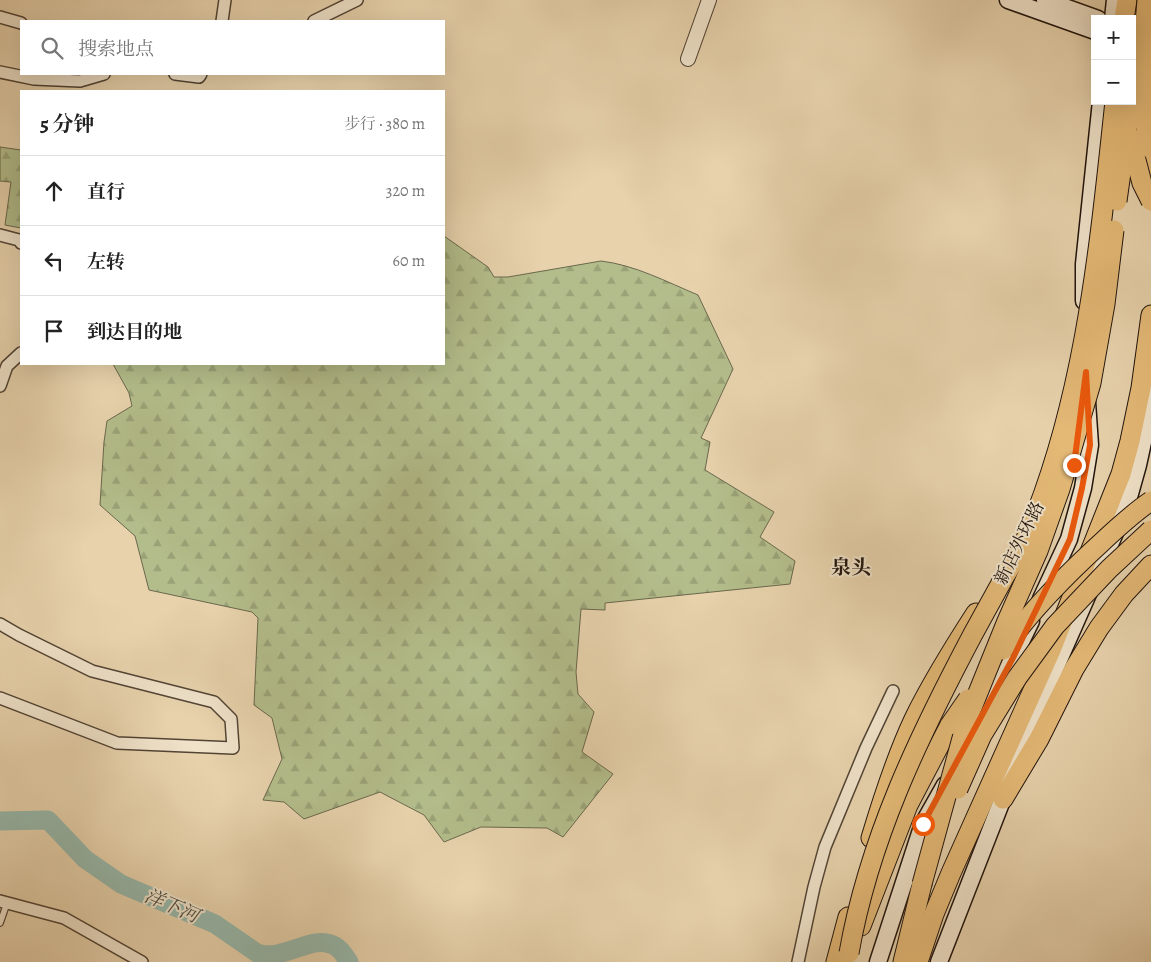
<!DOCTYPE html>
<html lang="zh">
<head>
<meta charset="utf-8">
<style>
	body { margin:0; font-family:Alegreya,"Noto Serif SC",serif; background:#f2f2f2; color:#222 }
	.controls { position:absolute; right:15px; top:15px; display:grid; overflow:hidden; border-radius:0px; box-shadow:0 5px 20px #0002 }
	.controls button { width:45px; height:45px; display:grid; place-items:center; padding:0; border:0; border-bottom:1px solid #e0e0e0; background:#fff; color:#222; font:25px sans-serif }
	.stop { position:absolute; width:15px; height:15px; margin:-11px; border:4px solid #ea580c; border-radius:50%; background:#fff }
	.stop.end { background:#ea580c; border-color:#fff; box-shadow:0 1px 5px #0008 }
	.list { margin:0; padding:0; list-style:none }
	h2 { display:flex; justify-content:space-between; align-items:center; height:65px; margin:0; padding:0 20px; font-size:21px }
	h2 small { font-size:16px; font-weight:400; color:#767676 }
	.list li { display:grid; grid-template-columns:32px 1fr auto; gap:15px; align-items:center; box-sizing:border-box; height:70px; padding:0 20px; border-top:1px solid #e0e0e0 }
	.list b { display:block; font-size:19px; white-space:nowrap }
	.list em { font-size:16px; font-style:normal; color:#767676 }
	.icon { flex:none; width:28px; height:28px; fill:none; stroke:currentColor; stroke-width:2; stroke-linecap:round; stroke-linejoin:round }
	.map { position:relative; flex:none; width:1151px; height:962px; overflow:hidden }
	.search { position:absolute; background:#fff; box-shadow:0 5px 20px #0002; left:20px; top:20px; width:425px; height:55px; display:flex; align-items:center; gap:12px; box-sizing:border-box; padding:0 18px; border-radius:0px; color:#767676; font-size:19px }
	.panel { position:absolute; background:#fff; box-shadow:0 5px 20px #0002; left:20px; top:90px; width:425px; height:275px; border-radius:0px }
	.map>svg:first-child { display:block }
</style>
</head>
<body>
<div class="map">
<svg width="1151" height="962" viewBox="0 0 1151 962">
	<defs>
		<pattern id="forest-firs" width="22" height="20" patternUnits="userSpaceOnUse" patternTransform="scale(1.25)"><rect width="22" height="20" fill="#b3bd8b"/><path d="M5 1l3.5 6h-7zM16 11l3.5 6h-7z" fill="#9aa277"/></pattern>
	</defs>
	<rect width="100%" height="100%" fill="#e7d2ac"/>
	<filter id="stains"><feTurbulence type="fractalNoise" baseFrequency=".004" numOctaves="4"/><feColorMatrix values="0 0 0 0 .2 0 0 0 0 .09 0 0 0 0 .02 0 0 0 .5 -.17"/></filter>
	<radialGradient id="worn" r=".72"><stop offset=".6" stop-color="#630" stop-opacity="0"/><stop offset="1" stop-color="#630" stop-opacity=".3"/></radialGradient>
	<g fill="url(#forest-firs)" stroke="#6a684c">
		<path d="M0,147L21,150V228L5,225L11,182L0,181Z"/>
		<path d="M444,236L488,267L494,277H508L601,261C635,265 667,282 698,295L733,369L701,438L710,442L705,470L774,512L760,537L795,561L790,584L605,603V610L581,609L576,672L578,694L594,712L582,752L613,774L563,837L547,828L481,827L444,842L424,815L380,792L304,819L284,802L263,800L282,759L272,718L254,705L258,618L252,612L149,590L135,536L100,505L104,442L107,421L132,406L129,393L113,364H444Z"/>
	</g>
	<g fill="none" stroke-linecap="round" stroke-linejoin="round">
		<path stroke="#97b8ab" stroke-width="19" d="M0,821L48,820L85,859L121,884L215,924L257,953C283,962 312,934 333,945C340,948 345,956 349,962"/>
		<defs>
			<path id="service" d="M0,923L7,903"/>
			<g id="minor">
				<path d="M0,17L21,23"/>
				<path d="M222,21L225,0"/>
				<path d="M314,21L357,0"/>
				<path d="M0,72L34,79L80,81L104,74"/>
				<path d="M175,74L199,77L201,74"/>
				<path d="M0,235L19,240L21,243"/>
				<path d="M0,386L7,366L21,353"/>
				<path d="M0,624L19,635L92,671L214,702L231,719L233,748L117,743L0,698"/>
				<path d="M0,901L64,918L142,962"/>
				<path d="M798,962L814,887L825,847L866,748L893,691"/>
			</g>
			<g id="tertiary">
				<path d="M1132,30L1137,32"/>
				<path d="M688,59L709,0"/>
			</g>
			<g id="secondary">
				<path d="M1008,0L1095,31"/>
				<path d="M1045,0L1098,19"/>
				<path d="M1113,19L1115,0"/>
				<path d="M1084,301V264L1101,101"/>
				<path d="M1041,599L1069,539L1083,488L1090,445L1087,402"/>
				<path d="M965,748L1014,656L1031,621"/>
				<path d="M878,962L923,824L945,785"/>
				<path d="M939,962L1040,703L1126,508L1138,465L1147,424L1151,377"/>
			</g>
			<g id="trunk">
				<path d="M1124,19L1127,0"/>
				<path d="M1149,133L1151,172"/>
				<path d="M1003,799L1039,739L1074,669L1099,628L1124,594L1151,565"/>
				<path d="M871,838C883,798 896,757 914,719C932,682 954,647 976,613"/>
				<path d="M861,926L908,805L950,725"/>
				<path d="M836,962L848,917"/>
				<path d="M903,962L922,884"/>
				<path d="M918,962L934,914L951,873L1051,650L1121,474L1130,441L1141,388L1151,315"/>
			</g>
		</defs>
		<use href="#service" stroke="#524435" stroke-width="8"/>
		<use href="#minor" stroke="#524435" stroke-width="14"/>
		<use href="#tertiary" stroke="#524435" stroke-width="16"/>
		<use href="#secondary" stroke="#20140d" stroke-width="19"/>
		<use href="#trunk" stroke="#20140d" stroke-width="21"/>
		<use href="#service" stroke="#efe2c9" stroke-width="5.5"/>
		<use href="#minor" stroke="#efe2c9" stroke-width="11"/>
		<use href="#tertiary" stroke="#efe2c9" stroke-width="14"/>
		<use href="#secondary" stroke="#efe2c9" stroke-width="16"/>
		<use href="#trunk" stroke="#e4b976" stroke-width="19"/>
		<defs>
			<g id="trunk-bridge">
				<path d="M1147,0C1143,50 1136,100 1151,149"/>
				<path d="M1130,137L1142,183L1151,201"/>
				<path d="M1117,201L1131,101"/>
				<path d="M1003,650C1030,611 1066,575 1101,543C1117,528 1133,513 1151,501"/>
				<path d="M950,725L968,699"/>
				<path d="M958,789L982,735L1017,678L1055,626L1109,569L1151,530"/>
				<path d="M922,884L967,720L1007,621L1038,551L1060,489L1091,383L1105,304L1114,230"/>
				<path d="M849,953C869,839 919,736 973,634C984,614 995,594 1006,574C1012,564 1019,554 1024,543C1085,404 1099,250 1115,101"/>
			</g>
		</defs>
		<use href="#trunk-bridge" stroke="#20140d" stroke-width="21" stroke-linecap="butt"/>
		<use href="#trunk-bridge" stroke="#e4b976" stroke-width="19"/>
	</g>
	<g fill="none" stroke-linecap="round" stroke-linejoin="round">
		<path stroke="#ea580c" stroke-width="6" d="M923,824L1014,656L1070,539L1082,488L1090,445L1086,372L1074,465"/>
	</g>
	<g text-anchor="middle" stroke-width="4" stroke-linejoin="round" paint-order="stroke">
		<g font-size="18" fill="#20140d" stroke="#efe2c9">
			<text transform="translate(1019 543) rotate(-64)" y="6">新店外环路</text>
		</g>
		<g font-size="19" font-style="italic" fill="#4a4d44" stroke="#efe2c9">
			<text transform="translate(172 905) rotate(23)" y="7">洋下河</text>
		</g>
		<g font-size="20" font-weight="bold" fill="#20140d" stroke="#efe2c9">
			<text x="851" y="574">泉头</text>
		</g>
	</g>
	<rect width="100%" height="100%" filter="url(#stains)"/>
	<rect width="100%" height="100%" fill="url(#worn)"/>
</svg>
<div class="controls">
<button>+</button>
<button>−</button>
</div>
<div class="stop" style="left:923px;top:824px"></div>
<div class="stop end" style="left:1074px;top:465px"></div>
<div class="search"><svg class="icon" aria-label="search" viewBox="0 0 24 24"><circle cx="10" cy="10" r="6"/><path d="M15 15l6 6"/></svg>搜索地点</div>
<section class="panel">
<h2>5 分钟<small>步行 · 380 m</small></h2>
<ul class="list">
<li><svg class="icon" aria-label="ahead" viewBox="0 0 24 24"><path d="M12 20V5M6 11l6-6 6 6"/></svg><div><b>直行</b></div><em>320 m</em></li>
<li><svg class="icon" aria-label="left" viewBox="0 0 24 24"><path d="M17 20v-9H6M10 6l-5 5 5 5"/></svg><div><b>左转</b></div><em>60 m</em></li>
<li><svg class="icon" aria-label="arrive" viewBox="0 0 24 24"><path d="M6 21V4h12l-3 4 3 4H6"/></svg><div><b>到达目的地</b></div></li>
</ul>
</section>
</div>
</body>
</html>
